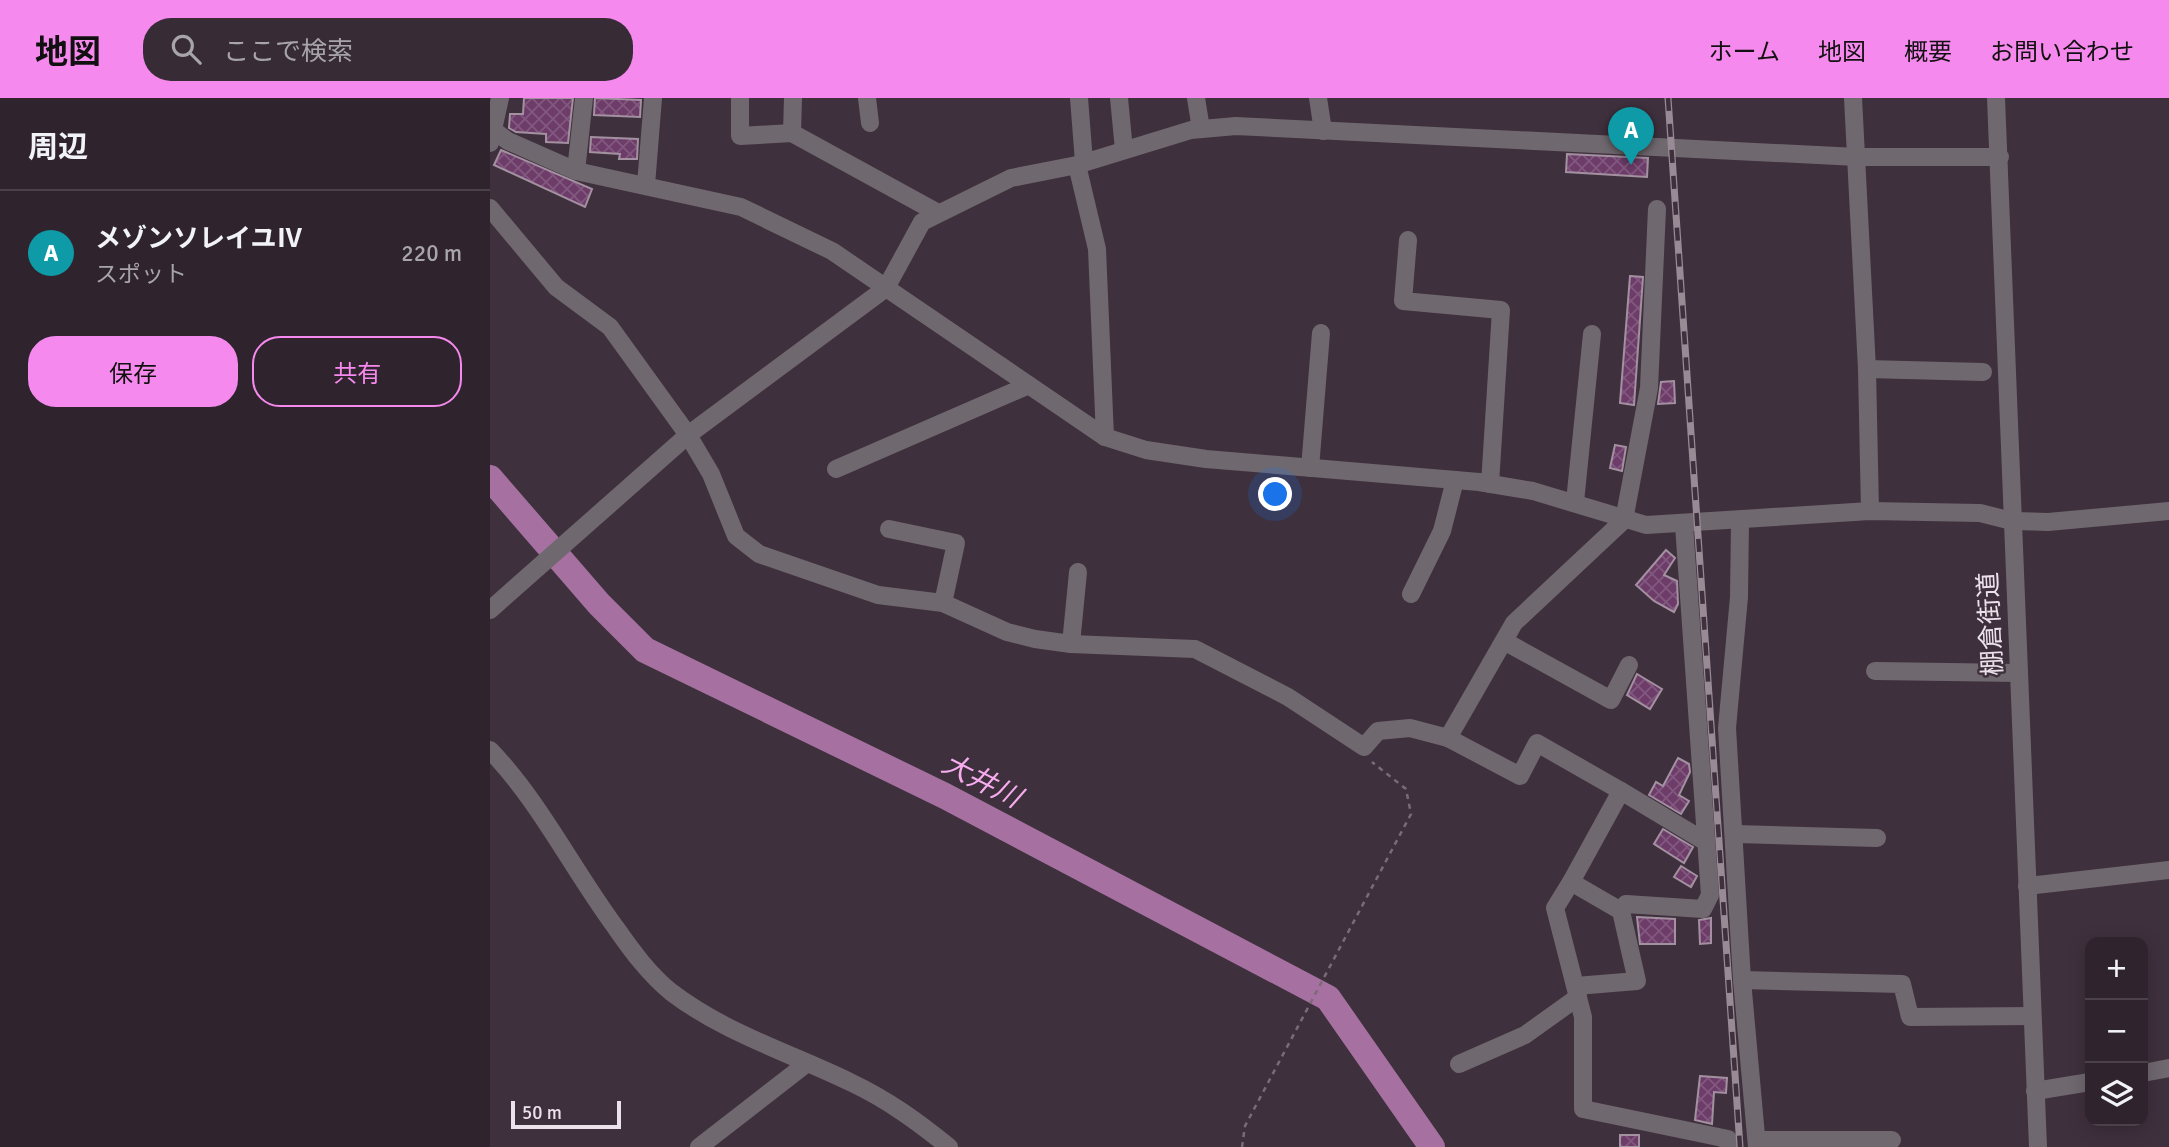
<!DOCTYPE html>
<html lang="ja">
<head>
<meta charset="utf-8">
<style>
	body { margin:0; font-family:Signika,"Noto Sans JP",sans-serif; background:#372c36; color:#f1f3f6 }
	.controls { position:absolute; right:21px; bottom:21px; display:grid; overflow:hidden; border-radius:14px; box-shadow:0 4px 18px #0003 }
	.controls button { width:63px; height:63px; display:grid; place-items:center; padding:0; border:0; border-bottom:2px solid #4a414a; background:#2f242e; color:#f1f3f6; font:35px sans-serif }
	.scale { position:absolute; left:21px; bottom:18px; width:110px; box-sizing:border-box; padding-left:7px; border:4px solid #ece2eb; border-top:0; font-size:19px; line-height:24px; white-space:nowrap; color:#ece2eb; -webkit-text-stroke:5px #3f303d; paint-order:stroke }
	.you { position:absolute; left:786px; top:397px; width:24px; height:24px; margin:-18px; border:5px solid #fff; border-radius:50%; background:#1a73e8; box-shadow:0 0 0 10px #1a73e833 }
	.badge { display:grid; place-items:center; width:46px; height:46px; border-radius:50%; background:#f689ed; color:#fff; font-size:23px; font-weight:700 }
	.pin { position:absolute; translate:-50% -58px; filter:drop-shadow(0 2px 4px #0008) }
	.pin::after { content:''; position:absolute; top:37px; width:24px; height:21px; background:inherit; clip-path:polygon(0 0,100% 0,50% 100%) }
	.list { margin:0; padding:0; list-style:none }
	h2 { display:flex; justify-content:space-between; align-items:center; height:91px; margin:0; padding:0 28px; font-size:30px }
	h2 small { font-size:23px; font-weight:400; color:#a7a4aa }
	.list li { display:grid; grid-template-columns:46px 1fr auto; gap:21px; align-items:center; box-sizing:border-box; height:126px; padding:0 28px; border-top:2px solid #4a414a }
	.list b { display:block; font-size:26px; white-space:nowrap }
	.list p { margin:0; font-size:23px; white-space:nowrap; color:#a7a4aa }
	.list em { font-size:23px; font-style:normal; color:#a7a4aa }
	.actions { display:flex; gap:14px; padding:21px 28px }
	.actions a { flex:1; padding:16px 0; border:2px solid #f689ed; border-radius:28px; text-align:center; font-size:24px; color:#f689ed }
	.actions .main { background:#f689ed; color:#111 }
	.icon { flex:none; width:38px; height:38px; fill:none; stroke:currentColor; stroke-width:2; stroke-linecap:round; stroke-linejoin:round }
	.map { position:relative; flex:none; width:1679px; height:1049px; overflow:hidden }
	header { display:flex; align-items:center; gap:42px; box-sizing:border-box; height:98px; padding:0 35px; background:#f689ed; color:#111 }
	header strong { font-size:33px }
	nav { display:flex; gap:38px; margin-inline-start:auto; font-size:24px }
	.search { width:490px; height:63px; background:#372c36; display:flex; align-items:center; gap:18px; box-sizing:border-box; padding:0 24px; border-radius:28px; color:#a7a4aa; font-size:26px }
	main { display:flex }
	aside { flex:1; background:#2f242e }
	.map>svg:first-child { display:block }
</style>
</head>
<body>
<header>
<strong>地図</strong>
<div class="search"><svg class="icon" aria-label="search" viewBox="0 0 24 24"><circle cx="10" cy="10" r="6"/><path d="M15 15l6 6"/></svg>ここで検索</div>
<nav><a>ホーム</a><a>地図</a><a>概要</a><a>お問い合わせ</a></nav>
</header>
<main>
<aside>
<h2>周辺<small></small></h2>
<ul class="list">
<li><span class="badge" style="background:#0f9aa8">A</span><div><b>メゾンソレイユⅣ</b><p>スポット</p></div><em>220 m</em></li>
</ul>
<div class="actions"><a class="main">保存</a><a>共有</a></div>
</aside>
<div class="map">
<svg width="1679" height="1049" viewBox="0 0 1679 1049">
	<defs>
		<pattern id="building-cross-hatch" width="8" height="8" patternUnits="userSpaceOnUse" patternTransform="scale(1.75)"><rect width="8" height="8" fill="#6d3c69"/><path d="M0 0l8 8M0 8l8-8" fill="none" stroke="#82587f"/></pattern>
	</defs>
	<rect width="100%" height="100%" fill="#3f303d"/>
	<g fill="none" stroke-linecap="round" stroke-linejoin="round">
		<path stroke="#a671a1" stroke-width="26" d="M0,380L109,506L155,552L455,698L838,900L942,1049"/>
	</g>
	<g fill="url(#building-cross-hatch)" stroke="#a390a0" stroke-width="2">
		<path d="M34,0H83L78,45L56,44V36L26,34L19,30L20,16H33Z"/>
		<path d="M105,0L151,2L150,19L104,17Z"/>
		<path d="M101,39L148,41L147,61H129L130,56L100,54Z"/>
		<path d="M11,52L102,91L95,109L4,67Z"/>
		<path d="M1077,56L1158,60L1157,79L1076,74Z"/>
		<path d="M1140,178L1153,179L1144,307L1130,305Z"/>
		<path d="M1184,283L1185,305L1168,306L1171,284Z"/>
		<path d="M1125,347L1136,349L1132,373L1120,370Z"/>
		<path d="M1176,452L1185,460L1174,477L1187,483L1188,506L1184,514L1164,503L1146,487Z"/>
		<path d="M1147,576L1172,591L1160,611L1137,597Z"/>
		<path d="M1188,660L1199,666L1200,674L1189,697L1199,703L1191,716L1159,697L1166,684L1173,688Z"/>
		<path d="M1173,731L1203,749L1194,765L1164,746Z"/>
		<path d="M1191,768L1207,778L1201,789L1184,779Z"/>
		<path d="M1147,819L1185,821V846H1150Z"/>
		<path d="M1221,820V845L1210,846L1209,822Z"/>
		<path d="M1210,978L1237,980L1236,995L1224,994L1222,1026L1205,1022Z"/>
		<rect x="1130" y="1037" width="19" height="12"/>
	</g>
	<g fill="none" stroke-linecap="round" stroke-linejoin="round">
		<path stroke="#796c78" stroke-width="2.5" stroke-dasharray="5 5" stroke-linecap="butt" d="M752,1049L755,1028L921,716L916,691L882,664"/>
		<g stroke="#70686f" stroke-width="18">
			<path d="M250,0V38L302,35L303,0"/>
			<path d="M377,0L380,25"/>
			<path d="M589,0L594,64"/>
			<path d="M629,0L634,52"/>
			<path d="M706,0L711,31"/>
			<path d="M828,0L833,33"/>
			<path d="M1363,0L1377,271L1380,413"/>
			<path d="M1506,0L1548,1049"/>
			<path d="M0,30L18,43L86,73L251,109L342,153L615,339L656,352L716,361L989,384L1043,393L1156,427L1380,413L1490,415L1522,423L1558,424L1679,413"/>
			<path d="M302,35L448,115"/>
			<path d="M0,45L10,0"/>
			<path d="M587,67L607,151L615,339"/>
			<path d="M86,73L94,0"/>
			<path d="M156,87L163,0"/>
			<path d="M0,110L66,189L120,229L198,337L221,376L246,438L269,456L388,497L453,505L517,534L545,541L581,546L705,551L798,599L874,649L888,633L920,630L958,640L1024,525L1134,422L1159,290L1167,111"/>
			<path d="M918,142L913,203L1011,212L1000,386"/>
			<path d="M1377,271L1493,274"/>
			<path d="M820,370L831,235"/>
			<path d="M346,371L539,287"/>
			<path d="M1085,404L1102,236"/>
			<path d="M1250,423L1249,499L1237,630L1252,882L1267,1049"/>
			<path d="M1194,427L1220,797L1213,811L1136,806L1131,813L1081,784L1131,693L1216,744"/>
			<path d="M399,431L466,445L453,505"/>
			<path d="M921,496L952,433L965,382"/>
			<path d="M0,512L198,337L396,190L432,124L521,80L587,67L701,32L746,28L1367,59H1510"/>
			<path d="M1014,543L1121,602L1139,567"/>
			<path d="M581,546L588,474"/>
			<path d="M1385,573L1529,575"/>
			<path d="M958,640L1030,678L1047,645L1131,693"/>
			<path d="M0,652C50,704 83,772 126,830C142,853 159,876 181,894C236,936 301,955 362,985C398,1002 428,1024 459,1049"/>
			<path d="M1246,736L1387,740"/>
			<path d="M1081,784L1065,810L1093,919V1011L1238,1041V1049"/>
			<path d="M1537,788L1679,772"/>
			<path d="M1252,882L1412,886L1420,919L1542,918"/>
			<path d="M1086,888L1147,883L1131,813"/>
			<path d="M969,966L1035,937L1088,899"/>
			<path d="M1653,975L1679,970"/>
			<path d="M1545,993L1600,984"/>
			<path d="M1267,1042H1402"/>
			<path d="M209,1049L316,966"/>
		</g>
		<defs>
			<path id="rail" d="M1178,0L1250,1049"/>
		</defs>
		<use href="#rail" stroke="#988b96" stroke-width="7"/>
		<use href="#rail" stroke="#3f303d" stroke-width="4.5" stroke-dasharray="13" stroke-linecap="butt"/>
	</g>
	<g text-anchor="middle" stroke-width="5" stroke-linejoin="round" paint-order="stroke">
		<g font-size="26" fill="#ece2eb" stroke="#3f303d">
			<text transform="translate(1500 526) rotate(-93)" y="9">棚倉街道</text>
		</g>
		<g font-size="28" font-style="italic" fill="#f7acf0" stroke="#3f303d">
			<text transform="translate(492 682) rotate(27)" y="10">大井川</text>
		</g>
	</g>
</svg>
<div class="controls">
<button>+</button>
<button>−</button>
<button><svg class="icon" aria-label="layers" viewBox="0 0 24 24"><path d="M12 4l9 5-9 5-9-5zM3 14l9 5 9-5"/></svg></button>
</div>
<div class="scale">50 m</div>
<div class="you"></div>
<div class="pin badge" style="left:1141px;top:67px;background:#0f9aa8">A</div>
</div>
</main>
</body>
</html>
